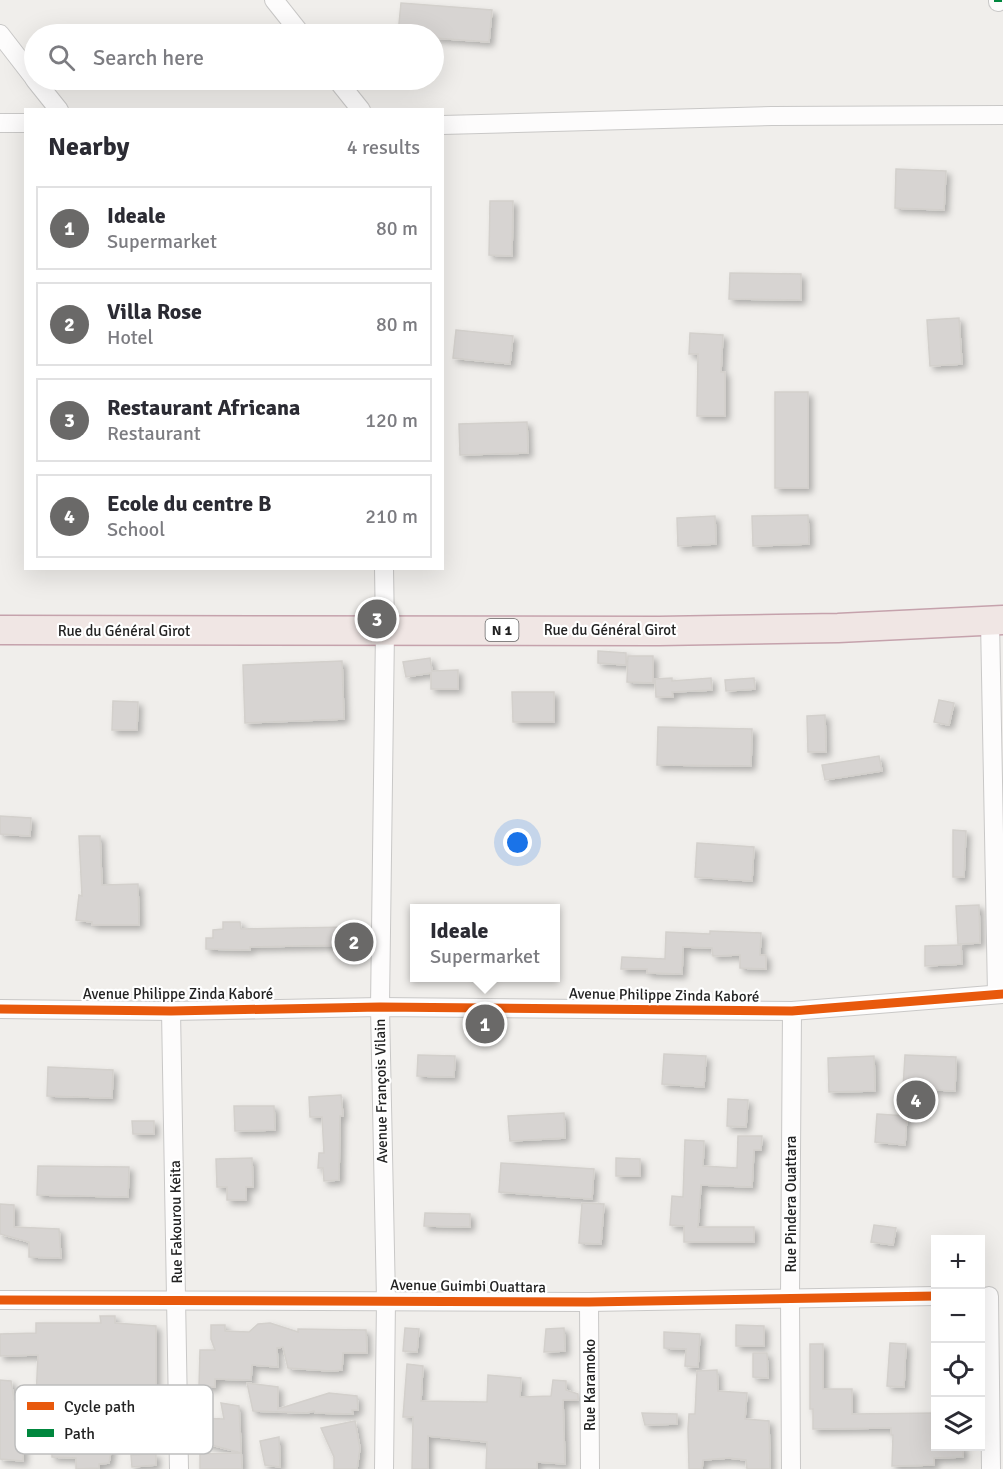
<!DOCTYPE html>
<html lang="en">
<head>
<meta charset="utf-8">
<style>
	body { margin:0; font-family:Signika,sans-serif; background:#f7f7f7; color:#2b2b33 }
	.controls { position:absolute; right:18px; bottom:18px; display:grid; overflow:hidden; border-radius:0px; box-shadow:0 6px 24px #0002 }
	.controls button { width:54px; height:54px; display:grid; place-items:center; padding:0; border:0; border-bottom:2px solid #e1e1e2; background:#fff; color:#2b2b33; font:30px sans-serif }
	.you { position:absolute; left:518px; top:843px; width:21px; height:21px; margin:-15px; border:4px solid #fff; border-radius:50%; background:#1a73e8; box-shadow:0 0 0 9px #1a73e833 }
	.badge { display:grid; place-items:center; width:39px; height:39px; border-radius:50%; background:#6a6968; color:#fff; font-size:20px; font-weight:700 }
	.pin { position:absolute; translate:-50% -50%; border:3px solid #fff; box-shadow:0 2px 6px #0006 }
	.popup { position:absolute; left:410px; top:904px; width:150px; height:78px; box-sizing:border-box; display:grid; place-content:center; border-radius:0px; background:#fff; filter:drop-shadow(0 2px 4px #0005); font-size:20px; white-space:nowrap; color:#7c7c81 }
	.popup b { font-size:22px; color:#2b2b33 }
	.popup::after { content:''; position:absolute; left:50%; top:100%; margin-left:-12px; border:12px solid transparent; border-top-color:#fff }
	.list { margin:0; padding:0; list-style:none }
	h2 { display:flex; justify-content:space-between; align-items:center; height:78px; margin:0; padding:0 24px; font-size:26px }
	h2 small { font-size:20px; font-weight:400; color:#7c7c81 }
	.list li { display:grid; grid-template-columns:39px 1fr auto; gap:18px; align-items:center; box-sizing:border-box; height:84px; margin:0 12px 12px; padding:0 12px; border:2px solid #e1e1e2; border-radius:0px }
	.list b { display:block; font-size:22px; white-space:nowrap }
	.list p { margin:0; font-size:20px; white-space:nowrap; color:#7c7c81 }
	.list em { font-size:20px; font-style:normal; color:#7c7c81 }
	.icon { flex:none; width:33px; height:33px; fill:none; stroke:currentColor; stroke-width:2; stroke-linecap:round; stroke-linejoin:round }
	.map { position:relative; flex:none; width:1003px; height:1469px; overflow:hidden }
	.search { position:absolute; background:#fff; box-shadow:0 6px 24px #0002; left:24px; top:24px; width:420px; height:66px; display:flex; align-items:center; gap:15px; box-sizing:border-box; padding:0 21px; border-radius:33px; color:#7c7c81; font-size:22px }
	.panel { position:absolute; background:#fff; box-shadow:0 6px 24px #0002; left:24px; top:108px; width:420px; height:462px; border-radius:0px }
	.map>svg:first-child { display:block }
</style>
</head>
<body>
<div class="map">
<svg width="1003" height="1469" viewBox="0 0 1003 1469">
	<defs>
		<filter id="shadow"><feDropShadow dx="4" dy="4" stdDeviation="3" flood-color="#0004"/></filter>
	</defs>
	<rect width="100%" height="100%" fill="#f0eeeb"/>
	<g fill="#d7d4d2" stroke="#d3d0cc" stroke-width="1.5" filter="url(#shadow)">
		<path d="M401,3L492,10L489,42L434,38V34H398Z"/>
		<path d="M896,169L946,171L944,210L895,208Z"/>
		<path d="M490,201H513L512,256L489,255Z"/>
		<path d="M730,273L801,274V300L729,299Z"/>
		<path d="M959,318L962,364L930,366L927,320Z"/>
		<path d="M456,330L513,336L510,364L453,358Z"/>
		<path d="M690,333L723,335L721,372H725V416H697L698,354H689Z"/>
		<rect x="775" y="392" width="33" height="96"/>
		<path d="M527,422L528,453L460,455L459,424Z"/>
		<path d="M808,515L809,544L753,546L752,516Z"/>
		<path d="M715,516L716,544L678,546L677,518Z"/>
		<path d="M598,651L626,653V665L598,663Z"/>
		<path d="M628,656H653V683L627,682Z"/>
		<path d="M430,658L432,671L458,670V689H431V673L406,677L403,662Z"/>
		<path d="M342,661L344,719L245,723L243,665Z"/>
		<path d="M672,678V681L711,678L712,690L672,692L673,697H656L655,679Z"/>
		<path d="M754,678L755,689L726,691L725,680Z"/>
		<path d="M512,692H554V722H513Z"/>
		<path d="M939,700L954,703L949,725L934,722Z"/>
		<path d="M113,701L138,702L137,730H112Z"/>
		<path d="M825,715L826,752H808L807,716Z"/>
		<path d="M658,727L752,729L751,766L657,765Z"/>
		<path d="M879,756L882,771L825,780L822,765Z"/>
		<path d="M0,816L31,818L30,836L0,834Z"/>
		<path d="M953,830L966,831L964,877H953Z"/>
		<path d="M79,836H100L102,885L138,884L139,925H92V922L76,920L79,895L82,896Z"/>
		<path d="M697,843L754,847L752,881L695,877Z"/>
		<path d="M979,905L980,943L958,944L956,906Z"/>
		<path d="M223,922H240L241,929L347,927V945L250,947V950L206,949V938H213V930L223,929Z"/>
		<path d="M710,931L761,933L760,955H766V969L740,968V955L713,956L712,948L683,947L682,974L647,973V969H621L622,957L665,959L666,932L710,934Z"/>
		<path d="M961,945L962,964L925,966V946Z"/>
		<path d="M664,1054L706,1056L704,1087L662,1084Z"/>
		<path d="M418,1055L455,1056L454,1077L417,1076Z"/>
		<path d="M905,1055L956,1057L955,1091L903,1088Z"/>
		<path d="M874,1056L875,1091L829,1092L828,1058Z"/>
		<path d="M48,1067L113,1070L112,1098L47,1096Z"/>
		<path d="M341,1095L343,1116H340L339,1180L324,1181L323,1168H318L319,1153H324L322,1117H310L309,1097Z"/>
		<path d="M728,1099L748,1100L746,1127L727,1126Z"/>
		<path d="M234,1106H274L275,1130L235,1131Z"/>
		<path d="M564,1113L565,1138L510,1141L508,1116Z"/>
		<path d="M877,1114L907,1116L905,1145L875,1142Z"/>
		<path d="M132,1121H154V1134H133Z"/>
		<path d="M738,1136H762L761,1150H754L752,1187L701,1185L698,1227H754V1242H684V1226L670,1225L672,1196L683,1197L685,1140L704,1141L703,1166L737,1168Z"/>
		<path d="M252,1158L253,1187H246V1200H227V1187H217L216,1159Z"/>
		<path d="M616,1158L640,1159V1176H616Z"/>
		<path d="M501,1163L594,1169L592,1199L499,1192Z"/>
		<path d="M38,1166L129,1167L128,1197L37,1195Z"/>
		<path d="M582,1203L604,1204L601,1244L579,1243Z"/>
		<path d="M0,1204L14,1205V1227L59,1229L61,1258L29,1257V1242L0,1234Z"/>
		<path d="M425,1213L470,1214V1227L424,1226Z"/>
		<path d="M874,1225L896,1228L893,1245L871,1242Z"/>
		<path d="M100,1316H115V1323L156,1326V1399L91,1398V1426L116,1421L109,1463L99,1464V1468L76,1469V1458L52,1457V1437L24,1434L23,1461L0,1459V1380L11,1381L14,1400L36,1398L38,1355L0,1356V1334L36,1333V1323H101Z"/>
		<path d="M270,1323L298,1332V1329L366,1330L367,1353H343L342,1370L331,1371L288,1368L283,1347L277,1348L278,1367L252,1365L251,1380L215,1379V1387H199L200,1350H215L211,1339V1325H225V1331L249,1332L258,1324Z"/>
		<path d="M736,1325L764,1326V1346H736Z"/>
		<path d="M405,1328L419,1329L417,1352L403,1351Z"/>
		<path d="M564,1328L565,1351L544,1352L546,1329Z"/>
		<path d="M664,1332L700,1334L698,1367L685,1366L686,1349L664,1348Z"/>
		<path d="M890,1343L906,1344L904,1387L887,1386Z"/>
		<path d="M810,1344H823V1389H852V1414L936,1413V1446H963V1457L934,1458V1465L892,1466L893,1435H891V1428L813,1429V1409H810Z"/>
		<path d="M753,1353H767L768,1378L753,1377Z"/>
		<path d="M407,1364L423,1366L421,1401L487,1402L488,1375L521,1378L520,1397L551,1396L553,1380L566,1381V1390L578,1394V1400H563L565,1464L537,1462V1469H486L487,1442L428,1436V1469H412L413,1417H403Z"/>
		<path d="M717,1370L718,1391L747,1393L745,1419L769,1421L770,1469H747L746,1460L729,1458L703,1460L702,1469H689L688,1429L689,1414H695L697,1371Z"/>
		<path d="M247,1383L278,1387V1409L329,1393L357,1396L358,1410H352L353,1414L315,1413L314,1411L307,1413L253,1411Z"/>
		<path d="M221,1403L239,1406L242,1469H200V1454L241,1453L197,1441L198,1418L224,1419Z"/>
		<path d="M156,1413L157,1429L123,1420Z"/>
		<path d="M642,1413L677,1414V1424L645,1425Z"/>
		<path d="M355,1421L360,1448L357,1469H334V1457L321,1428Z"/>
		<path d="M279,1437L280,1467L265,1465L260,1441Z"/>
		<path d="M148,1454H156V1465L132,1467L131,1455Z"/>
	</g>
	<g fill="none" stroke-linecap="round" stroke-linejoin="round">
		<defs>
			<g id="minor">
				<path d="M274,0L301,34"/>
				<path d="M998,2V0"/>
				<path d="M0,34L34,78"/>
				<path d="M35,80L59,110"/>
				<path d="M337,80L361,110"/>
				<path d="M0,123H26"/>
				<path d="M442,125L772,116L1003,115"/>
				<path d="M384,568L385,630L380,1007L386,1300L384,1469"/>
				<path d="M990,621L997,994"/>
				<path d="M0,1009L171,1011L380,1007L792,1011L1003,994"/>
				<path d="M171,1011L179,1469"/>
				<path d="M989,1296L991,1469"/>
				<path d="M0,1300L589,1302L936,1296"/>
				<path d="M589,1302L590,1469"/>
				<path d="M791,1469L790,1297L792,1011"/>
			</g>
			<path id="trunk" d="M0,630L659,631L838,628L1003,620"/>
		</defs>
		<use href="#minor" stroke="#c9c8c7" stroke-width="20"/>
		<use href="#trunk" stroke="#c5a2ac" stroke-width="31"/>
		<use href="#minor" stroke="#fdfcfc" stroke-width="18"/>
		<use href="#trunk" stroke="#f0e6e4" stroke-width="28"/>
		<path stroke="#00873e" stroke-width="8" stroke-dasharray="15 8" stroke-linecap="butt" d="M998,2V0"/>
		<defs>
			<g id="cycleway">
				<path d="M0,1009L171,1011L380,1007L792,1011L1003,994"/>
				<path d="M0,1300L589,1302L936,1296"/>
			</g>
		</defs>
		<use href="#cycleway" stroke="#fff" stroke-width="13"/>
		<use href="#cycleway" stroke="#e8590c" stroke-width="9"/>
	</g>
	<g text-anchor="middle" stroke-width="4.5" stroke-linejoin="round" paint-order="stroke">
		<rect fill="#fff" stroke="#646464" stroke-width="1.5" x="485.5" y="619" width="33" height="22" rx="4.5"/>
		<g font-size="14" font-weight="bold" fill="#222">
			<text x="502" y="635">N 1</text>
		</g>
		<g font-size="15" fill="#222" stroke="#fff">
			<text x="610" y="635">Rue du Général Girot</text>
			<text x="124" y="636">Rue du Général Girot</text>
			<text x="178" y="999">Avenue Philippe Zinda Kaboré</text>
			<text transform="translate(664 995) rotate(1)" y="5">Avenue Philippe Zinda Kaboré</text>
			<text transform="translate(381 1091) rotate(-91)" y="5">Avenue François Vilain</text>
			<text transform="translate(791 1204) rotate(-90)" y="5">Rue Pindera Ouattara</text>
			<text transform="translate(176 1222) rotate(-91)" y="5">Rue Fakourou Keita</text>
			<text transform="translate(468 1286) rotate(1)" y="5">Avenue Guimbi Ouattara</text>
			<text transform="translate(590 1385) rotate(-90)" y="5">Rue Karamoko</text>
		</g>
	</g>
	<rect x="15" y="1385" width="198" height="69" rx="9" fill="#fff" stroke="#bdbdbd" stroke-width="1.5"/>
	<rect x="27" y="1402" width="27" height="8" fill="#e8590c"/>
	<rect x="27" y="1429" width="27" height="8" fill="#00873e"/>
	<g font-size="16" fill="#222">
		<text x="64" y="1412">Cycle path</text>
		<text x="64" y="1439">Path</text>
	</g>
</svg>
<div class="controls">
<button>+</button>
<button>−</button>
<button><svg class="icon" aria-label="locate" viewBox="0 0 24 24"><circle cx="12" cy="12" r="6"/><path d="M12 2v4M12 18v4M2 12h4M18 12h4"/></svg></button>
<button><svg class="icon" aria-label="layers" viewBox="0 0 24 24"><path d="M12 4l9 5-9 5-9-5zM3 14l9 5 9-5"/></svg></button>
</div>
<div class="you"></div>
<div class="pin badge" style="left:485px;top:1024px">1</div>
<div class="popup"><b>Ideale</b>Supermarket</div>
<div class="pin badge" style="left:354px;top:942px">2</div>
<div class="pin badge" style="left:377px;top:619px">3</div>
<div class="pin badge" style="left:916px;top:1100px">4</div>
<div class="search"><svg class="icon" aria-label="search" viewBox="0 0 24 24"><circle cx="10" cy="10" r="6"/><path d="M15 15l6 6"/></svg>Search here</div>
<section class="panel">
<h2>Nearby<small>4 results</small></h2>
<ul class="list">
<li><span class="badge">1</span><div><b>Ideale</b><p>Supermarket</p></div><em>80 m</em></li>
<li><span class="badge">2</span><div><b>Villa Rose</b><p>Hotel</p></div><em>80 m</em></li>
<li><span class="badge">3</span><div><b>Restaurant Africana</b><p>Restaurant</p></div><em>120 m</em></li>
<li><span class="badge">4</span><div><b>Ecole du centre B</b><p>School</p></div><em>210 m</em></li>
</ul>
</section>
</div>
</body>
</html>
